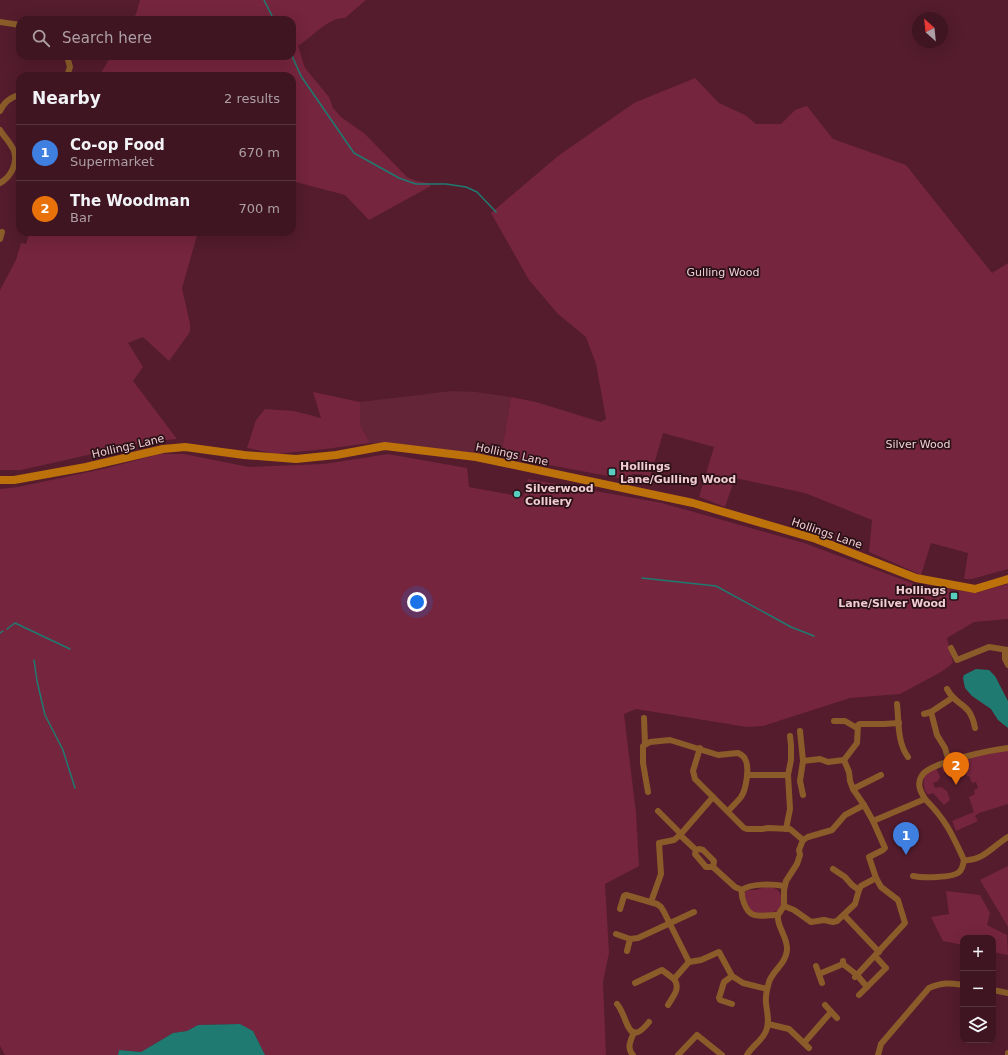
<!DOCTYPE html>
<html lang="en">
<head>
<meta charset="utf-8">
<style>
	body { margin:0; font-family:"DejaVu Sans",sans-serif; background:#4a222f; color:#f1f3f6 }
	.controls { position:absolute; right:12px; bottom:12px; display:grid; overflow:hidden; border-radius:8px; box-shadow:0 4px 16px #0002 }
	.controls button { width:36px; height:36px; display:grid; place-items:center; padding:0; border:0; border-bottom:1px solid #583440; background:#3f1522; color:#f1f3f6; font:20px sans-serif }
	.compass { position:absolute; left:912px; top:12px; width:36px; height:36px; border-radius:50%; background:#3f1522; box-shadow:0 4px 16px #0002; rotate:333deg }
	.you { position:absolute; left:417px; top:602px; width:14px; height:14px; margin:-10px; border:3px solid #fff; border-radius:50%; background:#1a73e8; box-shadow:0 0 0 6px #1a73e833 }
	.badge { display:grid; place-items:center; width:26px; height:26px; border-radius:50%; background:#58cec0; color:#fff; font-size:13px; font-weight:700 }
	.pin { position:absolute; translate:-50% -33px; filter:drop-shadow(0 1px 2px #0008) }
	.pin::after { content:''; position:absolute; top:21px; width:14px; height:12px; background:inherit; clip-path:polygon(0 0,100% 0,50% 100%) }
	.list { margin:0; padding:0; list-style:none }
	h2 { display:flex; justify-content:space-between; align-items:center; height:52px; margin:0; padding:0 16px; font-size:17px }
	h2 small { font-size:13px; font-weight:400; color:#ad9fa5 }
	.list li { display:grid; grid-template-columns:26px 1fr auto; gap:12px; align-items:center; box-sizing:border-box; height:56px; padding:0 16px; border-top:1px solid #583440 }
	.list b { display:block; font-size:15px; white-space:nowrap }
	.list p { margin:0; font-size:13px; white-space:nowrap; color:#ad9fa5 }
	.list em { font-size:13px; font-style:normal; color:#ad9fa5 }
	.icon { flex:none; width:22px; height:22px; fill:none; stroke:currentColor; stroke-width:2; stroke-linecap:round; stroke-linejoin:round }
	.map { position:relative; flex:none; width:1008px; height:1055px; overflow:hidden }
	.search { position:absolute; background:#3f1522; box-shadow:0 4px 16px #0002; left:16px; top:16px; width:280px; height:44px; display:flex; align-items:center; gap:10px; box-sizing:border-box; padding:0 14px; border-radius:12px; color:#ad9fa5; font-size:15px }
	.panel { position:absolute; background:#3f1522; box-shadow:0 4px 16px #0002; left:16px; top:72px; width:280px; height:164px; border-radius:12px }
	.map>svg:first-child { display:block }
</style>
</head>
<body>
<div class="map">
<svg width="1008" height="1055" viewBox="0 0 1008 1055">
	<rect width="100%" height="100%" fill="#541c2d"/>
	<path fill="#642538" d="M452,391L476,392L511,397L501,456L370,443L360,426V402Z"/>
	<g fill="#75253e">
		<path d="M140,0H366L345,18C329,17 312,37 298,46L305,68L329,97L333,108L341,117L365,134L407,177L417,181L428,183L431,186L369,220L345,195L292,181V76H99L111,56H292V20H132L136,14Z"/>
		<path d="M695,78L719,103L745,115L756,124H781L795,110L807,106L833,139L906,165L992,273L1008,263V569L972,579H964L968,553L931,543L921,575L869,552L872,520L805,493L735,478L725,507L699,497L714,447L663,433L650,478L642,474H632L629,480L501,456L511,397L536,402L601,422L606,419L596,364L586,337L558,314L529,280L491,213L558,156L634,103Z"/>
		<path d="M30,232H198L182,288L190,324V332L169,361L143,337L128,343L143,367L133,381L177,439L146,442L21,470H0V290L16,260L21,243L26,244Z"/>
		<path d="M313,392L360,402V425L370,443L326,449L276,454L247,448L256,420L265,409L294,411L321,418Z"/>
		<path d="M160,454H184L249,467L324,464L388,454L467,468L469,487L523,497L528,479L662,503L804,543L917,585L976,593L1008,584V619L974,622L947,638L953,663L941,672L900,694L850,698L763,726L747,727L636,709L624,714L636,813L639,866L605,884L609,953L603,982L606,1055H265L253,1031L239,1024L198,1025L187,1031L173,1033L141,1052L119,1050L118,1055H5L0,1046V489L18,487L107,468Z"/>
		<path d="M1008,748V804L979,813L975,816L978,821L956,831L952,821L974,812L969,797L975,794L974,790L978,788L976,782L972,783L969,776H967L963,766L957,768L958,772L953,774L951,769L943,773L941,765Z"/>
		<path d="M936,768L940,777L938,781L933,783L935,788L941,787L947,791L950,800L944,805L933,793L928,795C922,787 923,780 927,770Z"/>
		<path d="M1008,866V927L980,880Z"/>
		<path d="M765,887C768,887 772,887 774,888C782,890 784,903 779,909C774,914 758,916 752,912C750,910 749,906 748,904C745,898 742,895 747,890H756Z"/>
		<path d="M946,891L980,895L990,913L987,925L1007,935L1008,955L993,952V938H963V945L943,941L931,917L949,914Z"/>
	</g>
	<g fill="#1f7b71">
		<path d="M976,669L989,670L995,676L1008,701V728L998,720L991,709L972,696L965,688L963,678L964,675Z"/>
		<path d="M240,1024L253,1031L265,1055H118L119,1050L141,1052L173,1033L187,1031L198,1025Z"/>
	</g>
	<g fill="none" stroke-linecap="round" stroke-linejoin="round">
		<g stroke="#1f7b71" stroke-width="1.5">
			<path d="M264,0L274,20"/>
			<path d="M292,56L301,76L354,153L399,178L416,184H446L466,187L477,192L496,212"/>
			<path d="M642,578L716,586L791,627L814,636"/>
			<path d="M7,629L15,623L70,649"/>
			<path d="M0,633L3,631"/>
			<path d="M34,660L37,681L45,715L63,750L75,788"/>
		</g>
		<g stroke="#8b5c2a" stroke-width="6">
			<path d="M0,22L20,25"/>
			<path d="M67,56L70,67L67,76"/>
			<path d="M0,111C4,102 10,97 20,95"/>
			<path d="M0,130C4,137 11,143 14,151C18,163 11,177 0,183"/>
			<path d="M0,239L2,232"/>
			<path d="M951,648L957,660L989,647L1008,650"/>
			<path d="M1005,651V659L1008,665"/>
			<path d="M947,689C957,708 970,701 975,728"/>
			<path d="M897,704C899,722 897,742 908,757"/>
			<path d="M931,712L937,735L945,748L949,762"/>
			<path d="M924,714L931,712L952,698"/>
			<path d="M644,718L645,744"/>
			<path d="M834,721H845L857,728"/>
			<path d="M800,731L803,761"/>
			<path d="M700,748L693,771L695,779L744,828L747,829H762L768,828L790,829L803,840"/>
			<path d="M747,775H788"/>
			<path d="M853,789L881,775"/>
			<path d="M648,792L643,763V746L650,742L670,740L718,755L738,753C740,754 744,756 745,759C750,767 746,790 741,797C737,802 732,807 728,811"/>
			<path d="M803,795L800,781L803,761L820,759L828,762L844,760"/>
			<path d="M925,799C920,791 916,783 923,774C933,762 991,750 1008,748"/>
			<path d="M864,805L853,789L850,781L849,772L844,760L857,743L858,725L860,724H884L899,723"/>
			<path d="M658,811L681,834"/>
			<path d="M873,821L925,799C946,820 952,834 964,860"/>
			<path d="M786,829L790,809L788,775L791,760V745L790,736"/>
			<path d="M680,835L696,850L695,854L706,867H713L735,887L742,890"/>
			<path d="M696,850L699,849L703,850L714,861L713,867"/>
			<path d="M964,860C982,862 994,845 1008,837"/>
			<path d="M833,869L845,877L852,885L859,890"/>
			<path d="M913,876C922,878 953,878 959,872C963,869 963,864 964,860"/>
			<path d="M651,902L661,874L659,843L674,840L680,835L713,797"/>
			<path d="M784,906L794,910L811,922L824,920L833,922L837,921L855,904L859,890L861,886L876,878L869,857L883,850L885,848L873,821L864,805L845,815L832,830L808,837L803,840L799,850L800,855L797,864L786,881L784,890V906L778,915C762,914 751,922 744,903C742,898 741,895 742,890C750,883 774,884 784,886"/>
			<path d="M620,909L624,896L626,895L657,904L661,907L664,912L689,962L701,960L719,952L732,976L743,983L767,989"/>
			<path d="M844,915L879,952"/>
			<path d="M616,934L630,939L638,938L694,912"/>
			<path d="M627,951L630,939"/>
			<path d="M843,961V964L857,975L867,987L886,968L875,956"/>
			<path d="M816,966L822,983"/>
			<path d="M819,974L843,964"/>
			<path d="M855,977L905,923L898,900L881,887L876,878"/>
			<path d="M635,983L662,970L674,979"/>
			<path d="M993,990L1008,993"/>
			<path d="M859,995L867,987"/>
			<path d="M617,1004C628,1016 627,1050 649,1022"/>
			<path d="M732,1004L720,1000L719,998L724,982L732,976"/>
			<path d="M668,1005C673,996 681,989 674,979L689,962"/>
			<path d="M825,1005L837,1018"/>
			<path d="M768,1024L789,1029L809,1048"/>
			<path d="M804,1043L831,1012"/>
			<path d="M633,1055C626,1048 631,1040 634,1032"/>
			<path d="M678,1055L697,1035L722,1055"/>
			<path d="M747,1055C752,1046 762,1041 766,1031C770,1022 767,1013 766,1003C765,996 767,989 769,982C773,970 786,964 787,950C788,937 776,926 778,915"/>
			<path d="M878,1055L881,1044L929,988C943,982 949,983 963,985"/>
			<path d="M1008,1055V1053"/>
		</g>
		<path stroke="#bc710b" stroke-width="8" d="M0,480H14L86,467L163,449L185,447L244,455L296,459L336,455L385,446L476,457L693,503L816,539L916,578L975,589L1008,579"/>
	</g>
	<g fill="#58cec0" stroke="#2a1117" stroke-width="1.5">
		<rect x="608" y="468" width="8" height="8" rx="2"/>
		<circle cx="517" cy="494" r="4"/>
		<rect x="950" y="592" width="8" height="8" rx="2"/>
	</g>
	<g text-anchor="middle" stroke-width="3.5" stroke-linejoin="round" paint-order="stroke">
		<g font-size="11" fill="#eed0d6" stroke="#2a1117">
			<text x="723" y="276">Gulling Wood</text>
			<text x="918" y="448">Silver Wood</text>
		</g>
		<g font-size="11" fill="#f1ccd3" stroke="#2a1117">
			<text transform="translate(128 446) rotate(-13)" y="4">Hollings Lane</text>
			<text transform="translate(512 454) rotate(12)" y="4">Hollings Lane</text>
			<text transform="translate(827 533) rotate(19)" y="4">Hollings Lane</text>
		</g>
		<g font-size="11" font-weight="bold" fill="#f1ccd3" stroke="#2a1117" text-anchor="start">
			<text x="620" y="470">Hollings<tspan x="620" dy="13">Lane/Gulling Wood</tspan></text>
			<text x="525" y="492">Silverwood<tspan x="525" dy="13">Colliery</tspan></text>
			<text x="946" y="594" text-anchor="end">Hollings<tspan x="946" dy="13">Lane/Silver Wood</tspan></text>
		</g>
	</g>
</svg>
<div class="controls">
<button>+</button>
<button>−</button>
<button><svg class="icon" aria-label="layers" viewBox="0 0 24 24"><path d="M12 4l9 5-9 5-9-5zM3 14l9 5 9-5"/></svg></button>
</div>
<svg class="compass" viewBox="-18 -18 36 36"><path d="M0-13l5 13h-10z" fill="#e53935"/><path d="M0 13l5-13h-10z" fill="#ad9fa5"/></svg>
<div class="you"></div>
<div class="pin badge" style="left:906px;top:855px;background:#3f7fe0">1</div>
<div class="pin badge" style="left:956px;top:785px;background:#e8710a">2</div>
<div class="search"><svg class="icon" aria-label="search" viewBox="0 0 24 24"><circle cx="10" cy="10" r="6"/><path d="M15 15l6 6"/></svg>Search here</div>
<section class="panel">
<h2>Nearby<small>2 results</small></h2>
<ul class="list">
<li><span class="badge" style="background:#3f7fe0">1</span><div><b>Co-op Food</b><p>Supermarket</p></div><em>670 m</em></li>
<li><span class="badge" style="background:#e8710a">2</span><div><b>The Woodman</b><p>Bar</p></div><em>700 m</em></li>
</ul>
</section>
</div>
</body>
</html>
